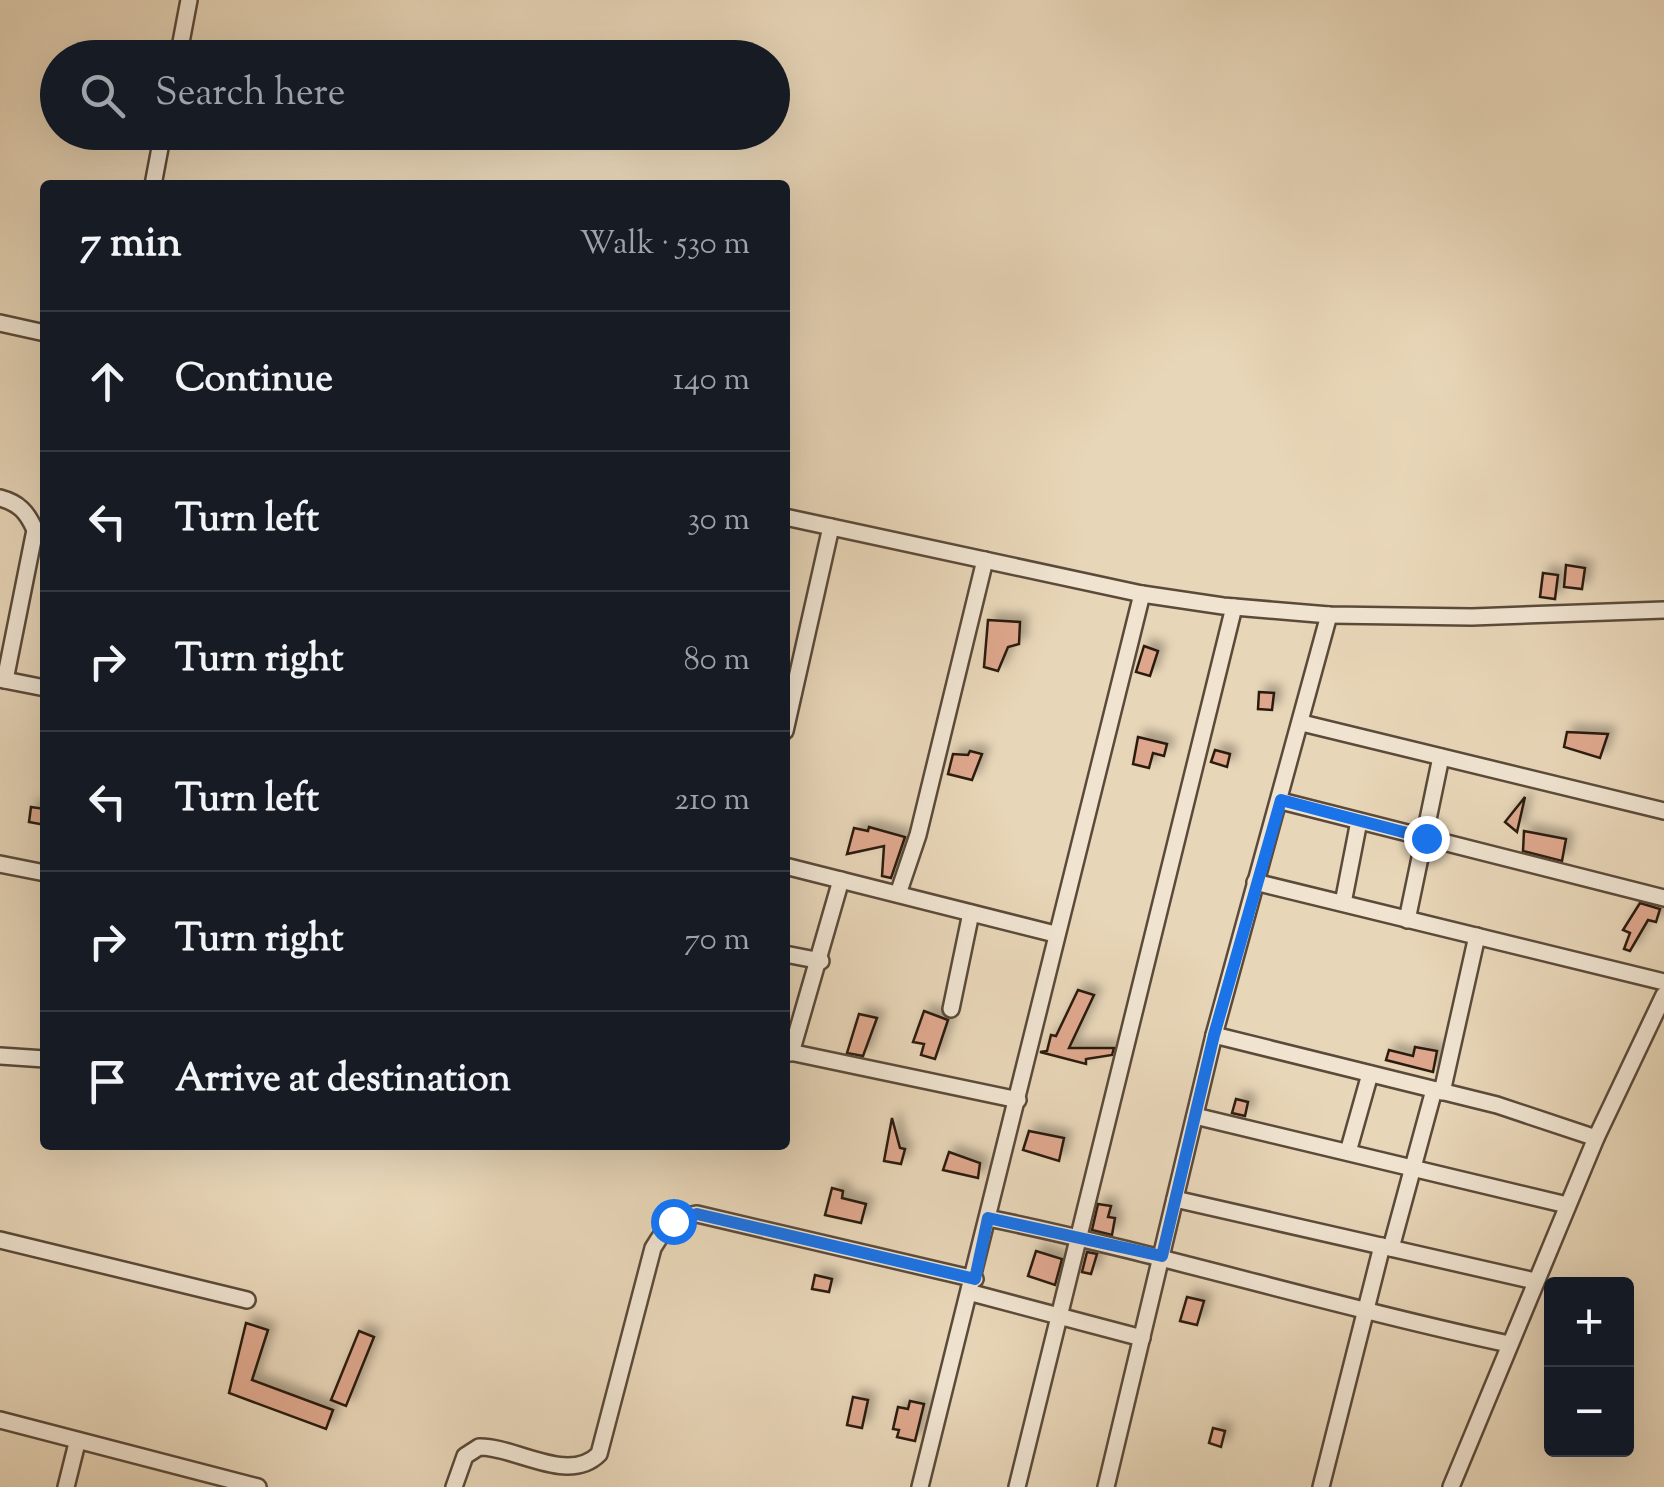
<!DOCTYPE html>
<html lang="en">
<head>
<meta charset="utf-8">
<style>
	body { margin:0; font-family:"Sorts Mill Goudy",serif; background:#242831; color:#f1f3f6 }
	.controls { position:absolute; right:30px; bottom:30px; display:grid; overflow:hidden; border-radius:10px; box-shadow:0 10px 40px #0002 }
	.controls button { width:90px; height:90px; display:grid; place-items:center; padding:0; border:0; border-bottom:2px solid #363941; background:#171b24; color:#f1f3f6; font:50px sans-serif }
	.stop { position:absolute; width:30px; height:30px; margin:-22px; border:8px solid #1a73e8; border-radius:50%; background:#fff }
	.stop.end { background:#1a73e8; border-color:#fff; box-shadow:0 2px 10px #0008 }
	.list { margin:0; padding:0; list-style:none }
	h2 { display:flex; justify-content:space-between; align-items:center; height:130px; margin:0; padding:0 40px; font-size:42px }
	h2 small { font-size:32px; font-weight:400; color:#9ea1a6 }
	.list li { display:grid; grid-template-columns:65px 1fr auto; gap:30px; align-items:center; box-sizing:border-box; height:140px; padding:0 40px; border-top:2px solid #363941 }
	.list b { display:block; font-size:38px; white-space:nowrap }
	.list em { font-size:32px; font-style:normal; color:#9ea1a6 }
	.icon { flex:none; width:55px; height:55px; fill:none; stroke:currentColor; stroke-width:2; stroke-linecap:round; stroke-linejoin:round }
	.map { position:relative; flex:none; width:1664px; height:1487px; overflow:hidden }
	.search { position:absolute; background:#171b24; box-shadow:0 10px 40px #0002; left:40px; top:40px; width:750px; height:110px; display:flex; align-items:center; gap:25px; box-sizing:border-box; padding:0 35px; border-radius:55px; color:#9ea1a6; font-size:38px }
	.panel { position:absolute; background:#171b24; box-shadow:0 10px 40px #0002; left:40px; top:180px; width:750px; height:970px; border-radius:10px }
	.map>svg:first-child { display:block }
</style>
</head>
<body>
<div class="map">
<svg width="1664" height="1487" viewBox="0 0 1664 1487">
	<defs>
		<filter id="shadow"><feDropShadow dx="7" dy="-7" stdDeviation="5" flood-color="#0004"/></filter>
	</defs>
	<rect width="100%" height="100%" fill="#e8d6b8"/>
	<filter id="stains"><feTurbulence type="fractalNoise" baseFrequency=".002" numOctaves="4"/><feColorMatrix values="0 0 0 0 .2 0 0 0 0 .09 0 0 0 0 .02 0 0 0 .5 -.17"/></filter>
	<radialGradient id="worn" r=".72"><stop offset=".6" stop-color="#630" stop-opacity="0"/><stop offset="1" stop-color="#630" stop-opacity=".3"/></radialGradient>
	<g fill="#dea78d" stroke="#2c1b10" stroke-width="2.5" filter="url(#shadow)">
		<path d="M1566,565L1585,568L1582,589L1564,587Z"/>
		<path d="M1543,573L1558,575L1555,599L1540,597Z"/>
		<path d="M988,620L1020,622L1019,644L1008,647L998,671L984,667Z"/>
		<path d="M1144,646L1158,651L1150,676L1136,672Z"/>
		<path d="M1259,692L1274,693L1272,710L1258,709Z"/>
		<path d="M1567,732L1608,734L1600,758L1564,747Z"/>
		<path d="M1138,737L1167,744L1164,756L1153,753L1149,768L1133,764Z"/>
		<path d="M1215,750L1230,754L1227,767L1211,762Z"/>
		<path d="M970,751L982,754L972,780L948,774L953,754L968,755Z"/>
		<path d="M1525,797L1517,832L1505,822Z"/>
		<path d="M31,807L45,809V825L29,822Z"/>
		<path d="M869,827L905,837L891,878L882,876L884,846L847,854L854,828L868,831Z"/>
		<path d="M1524,831L1566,839L1562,861L1523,851Z"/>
		<path d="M1640,903L1660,909L1656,922L1648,920L1630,951L1624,949L1630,933L1623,930Z"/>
		<path d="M1078,990L1094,995L1069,1048H1114L1112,1055L1086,1059V1064L1040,1052L1047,1051L1051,1035L1056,1036Z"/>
		<path d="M924,1011L948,1020L935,1059L921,1055L924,1044L913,1042Z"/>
		<path d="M859,1014L877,1018L863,1056L847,1053Z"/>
		<path d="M1415,1047L1437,1051L1433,1072L1386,1060L1389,1050L1413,1056Z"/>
		<path d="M1236,1099L1248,1102L1245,1116L1232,1113Z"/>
		<path d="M892,1118L900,1148L905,1149L901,1164L884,1161Z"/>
		<path d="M1029,1131L1064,1138L1059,1161L1023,1150Z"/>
		<path d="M949,1152L980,1163L978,1178L943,1170Z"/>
		<path d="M832,1188L843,1191L842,1198L866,1204L861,1223L825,1215Z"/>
		<path d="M1098,1204L1111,1206L1108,1217L1115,1218L1112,1235L1092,1230Z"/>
		<path d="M1036,1251L1062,1259L1055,1285L1028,1276Z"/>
		<path d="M1087,1252L1097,1254L1091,1274L1082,1272Z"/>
		<path d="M815,1275L832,1279L829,1292L812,1289Z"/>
		<path d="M1187,1297L1204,1301L1197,1325L1180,1321Z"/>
		<path d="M246,1323L268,1330L252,1380L333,1410L326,1429L229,1393Z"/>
		<path d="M359,1331L374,1337L346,1406L331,1400Z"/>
		<path d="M853,1397L868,1400L862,1428L847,1425Z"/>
		<path d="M910,1401L924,1404L915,1441L897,1437L899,1430L893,1429L898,1407L908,1409Z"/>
		<path d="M1213,1428L1225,1431L1221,1447L1209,1443Z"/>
	</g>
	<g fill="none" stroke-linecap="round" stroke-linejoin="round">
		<defs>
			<g id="street">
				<path d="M178,58L189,0"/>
				<path d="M153,185L163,132"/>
				<path d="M0,323L45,333"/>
				<path d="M0,498C19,503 27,512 35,530L5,680"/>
				<path d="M785,517L1142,594L1223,606L1329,615L1472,617L1664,610"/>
				<path d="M0,679L45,688"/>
				<path d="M1302,723L1664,811"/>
				<path d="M785,731L831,527"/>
				<path d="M1281,801L1664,898"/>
				<path d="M0,864L45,873"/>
				<path d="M785,866L1055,934"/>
				<path d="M1255,882L1664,982"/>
				<path d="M898,894L918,835L985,560"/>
				<path d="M1343,903L1359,821"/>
				<path d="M1407,920L1441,757"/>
				<path d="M785,954L821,961"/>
				<path d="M951,1009L971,913"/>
				<path d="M1214,1035L1497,1105L1596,1138"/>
				<path d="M785,1051L1018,1100"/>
				<path d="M791,1053L841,880"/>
				<path d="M0,1056L45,1059"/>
				<path d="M1442,1092L1477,936"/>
				<path d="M1195,1116L1567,1205"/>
				<path d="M1348,1152L1370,1074"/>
				<path d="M1175,1199L1535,1281"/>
				<path d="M988,1218C1163,1254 1334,1307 1509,1344"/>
				<path d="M0,1240L247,1300"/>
				<path d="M1391,1248L1434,1090"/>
				<path d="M972,1293L1142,1338"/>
				<path d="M0,1420L258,1487"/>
				<path d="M66,1487L77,1443"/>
				<path d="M454,1487L465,1456L479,1447C515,1446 568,1485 599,1454L653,1248C665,1228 673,1217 697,1214L975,1279"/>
				<path d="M920,1487L1142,594"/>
				<path d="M1017,1487L1234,607"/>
				<path d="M1106,1487L1214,1035L1329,615"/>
				<path d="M1321,1487L1382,1246"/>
				<path d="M1451,1487L1596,1138L1664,995"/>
			</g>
		</defs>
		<use href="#street" stroke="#5b4a3a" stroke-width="20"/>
		<use href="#street" stroke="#f0e4d1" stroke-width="15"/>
	</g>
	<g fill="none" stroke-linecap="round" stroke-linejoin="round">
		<path stroke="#1a73e8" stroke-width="12" d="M673,1221L697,1214L975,1279L988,1218L1162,1256L1214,1035L1281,800L1426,838"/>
	</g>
	<rect width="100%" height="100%" filter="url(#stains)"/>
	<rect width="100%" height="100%" fill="url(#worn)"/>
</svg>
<div class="controls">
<button>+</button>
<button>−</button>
</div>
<div class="stop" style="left:673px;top:1221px"></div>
<div class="stop end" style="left:1426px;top:838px"></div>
<div class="search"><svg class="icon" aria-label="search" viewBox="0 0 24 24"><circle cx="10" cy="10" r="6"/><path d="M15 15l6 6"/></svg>Search here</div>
<section class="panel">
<h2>7 min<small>Walk · 530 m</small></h2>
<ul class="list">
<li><svg class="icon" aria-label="ahead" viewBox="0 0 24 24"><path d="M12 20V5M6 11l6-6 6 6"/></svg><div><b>Continue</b></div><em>140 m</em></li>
<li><svg class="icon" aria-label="left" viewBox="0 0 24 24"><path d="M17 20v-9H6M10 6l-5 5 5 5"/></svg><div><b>Turn left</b></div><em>30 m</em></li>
<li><svg class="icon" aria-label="right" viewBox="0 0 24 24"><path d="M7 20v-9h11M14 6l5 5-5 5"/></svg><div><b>Turn right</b></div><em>80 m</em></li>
<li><svg class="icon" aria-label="left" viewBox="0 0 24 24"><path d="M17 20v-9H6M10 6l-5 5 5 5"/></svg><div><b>Turn left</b></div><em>210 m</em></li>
<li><svg class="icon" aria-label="right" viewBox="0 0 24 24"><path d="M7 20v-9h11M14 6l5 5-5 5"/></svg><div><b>Turn right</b></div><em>70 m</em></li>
<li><svg class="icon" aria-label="arrive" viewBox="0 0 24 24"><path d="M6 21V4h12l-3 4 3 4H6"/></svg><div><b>Arrive at destination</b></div></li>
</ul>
</section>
</div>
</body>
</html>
